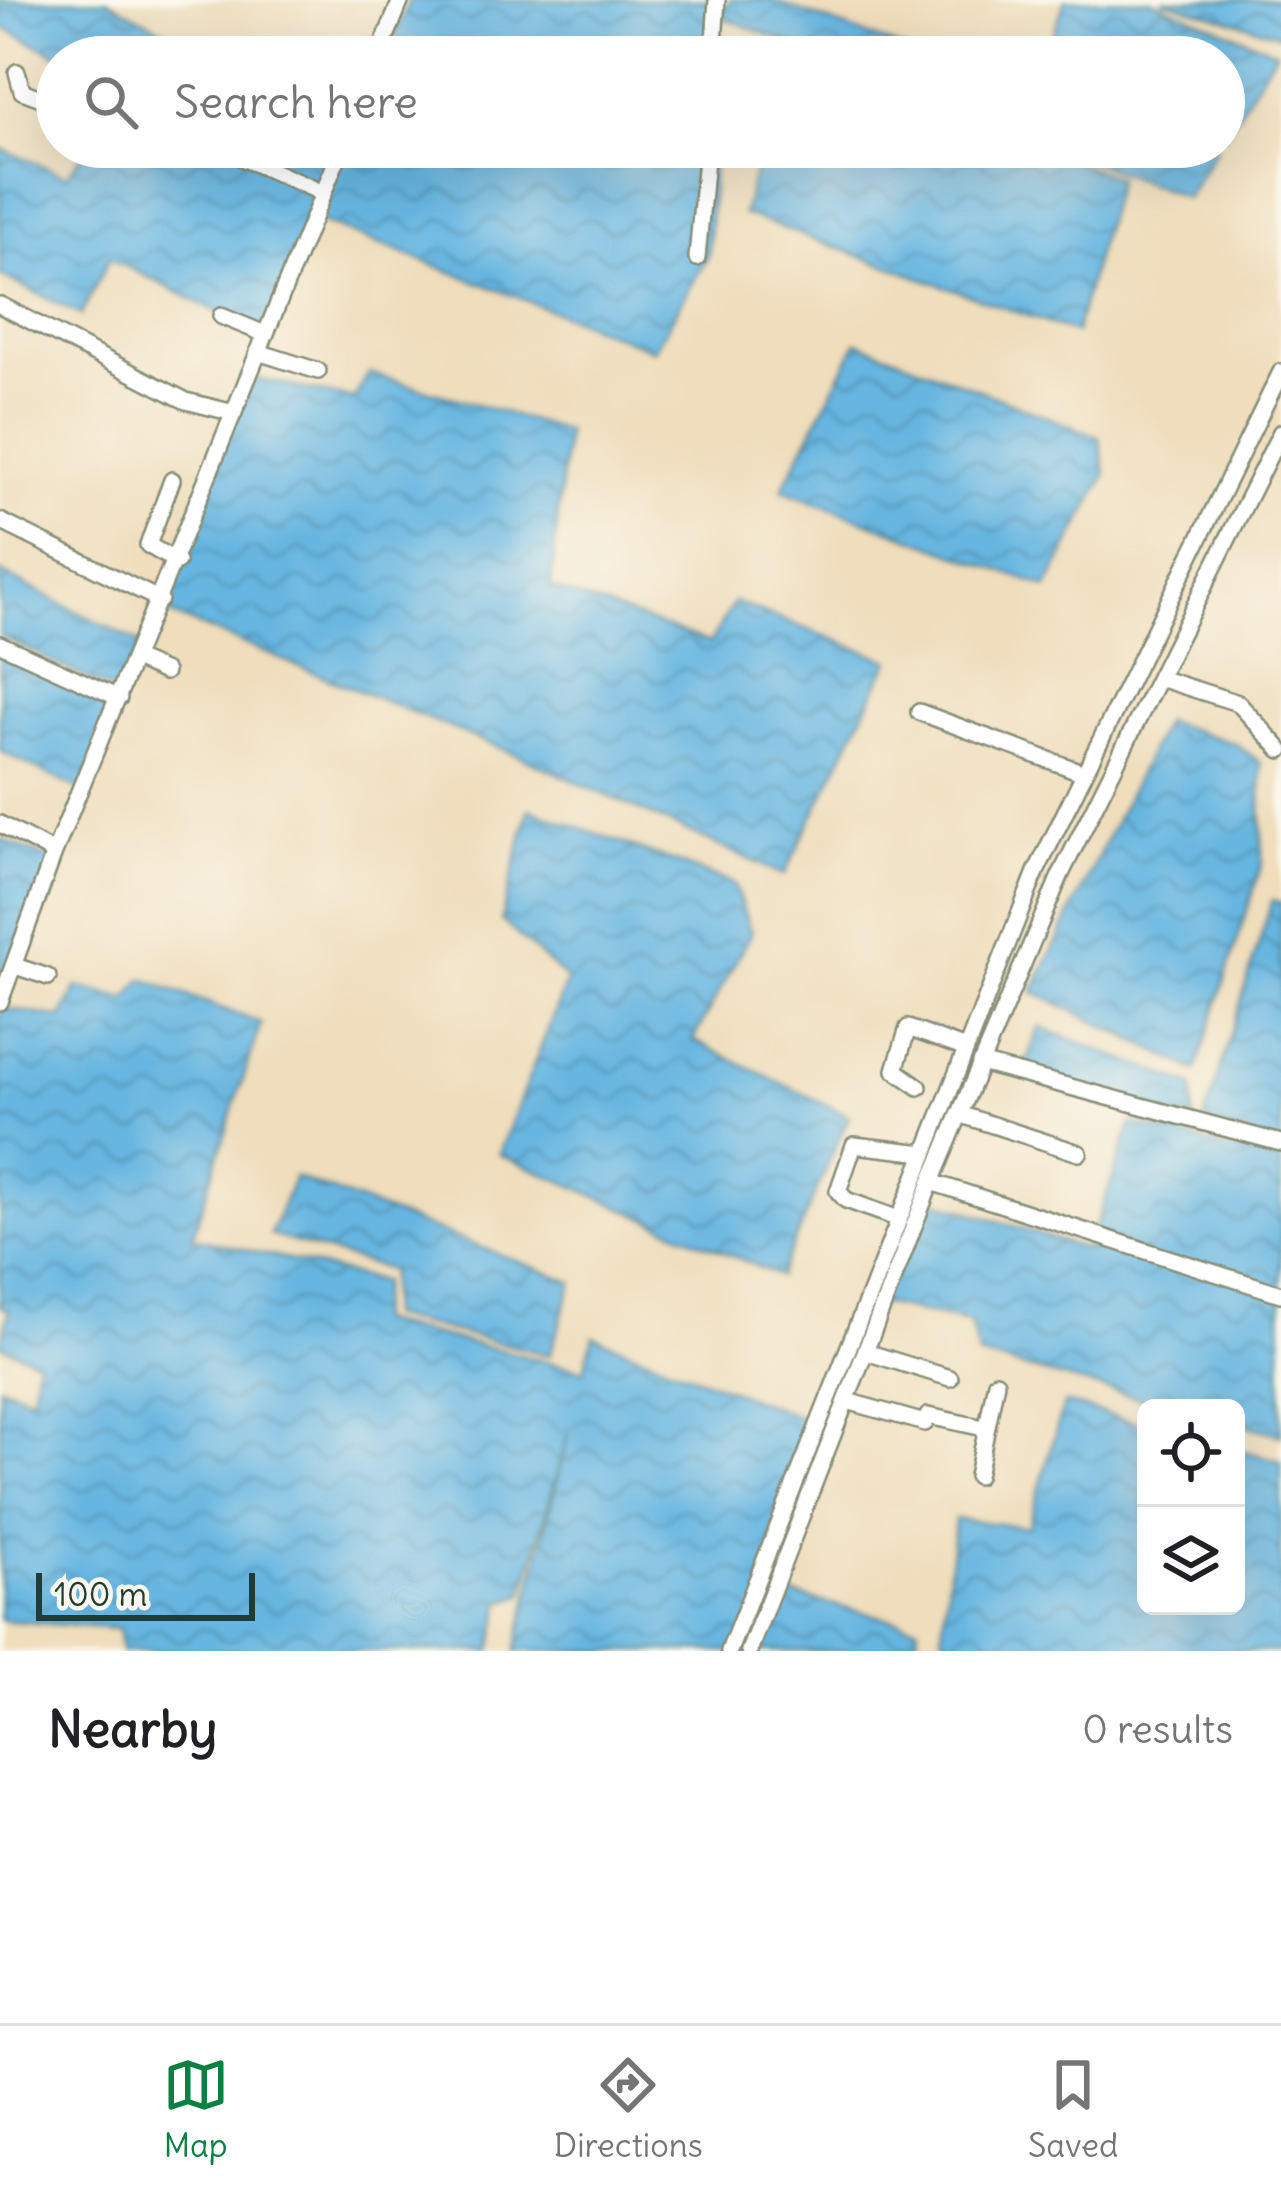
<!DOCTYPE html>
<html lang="en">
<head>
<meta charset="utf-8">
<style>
	body { margin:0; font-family:Delius,sans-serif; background:#f2f2f2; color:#202124 }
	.controls { position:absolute; right:36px; bottom:36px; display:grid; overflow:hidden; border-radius:18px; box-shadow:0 12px 48px #0002 }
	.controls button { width:108px; height:108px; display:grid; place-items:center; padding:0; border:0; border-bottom:3px solid #e0e0e0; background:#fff; color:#202124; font:60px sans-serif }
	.scale { position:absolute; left:36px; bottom:30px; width:219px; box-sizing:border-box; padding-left:12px; border:6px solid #1f3d34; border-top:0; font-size:33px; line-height:42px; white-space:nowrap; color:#1f3d34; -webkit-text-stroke:9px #fbf7ec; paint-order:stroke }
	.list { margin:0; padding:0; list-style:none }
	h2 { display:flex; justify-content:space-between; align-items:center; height:156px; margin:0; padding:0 48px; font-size:51px }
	h2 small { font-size:39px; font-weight:400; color:#757577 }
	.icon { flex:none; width:66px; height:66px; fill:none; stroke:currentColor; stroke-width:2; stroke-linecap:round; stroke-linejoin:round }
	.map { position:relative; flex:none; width:1281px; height:1651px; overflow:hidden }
	.search { position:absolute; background:#fff; box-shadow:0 12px 48px #0002; left:36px; right:36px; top:36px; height:132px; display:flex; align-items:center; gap:30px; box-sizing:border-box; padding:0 42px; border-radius:66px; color:#757577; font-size:45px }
	.sheet { height:372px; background:#fff }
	nav { display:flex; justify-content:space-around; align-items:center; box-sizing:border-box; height:168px; border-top:3px solid #e0e0e0; background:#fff; font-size:33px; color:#757577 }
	nav a { display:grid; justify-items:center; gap:6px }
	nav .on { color:#0b8043 }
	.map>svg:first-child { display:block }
</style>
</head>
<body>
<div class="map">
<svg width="1281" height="1651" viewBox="0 0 1281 1651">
	<defs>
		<pattern id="water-waves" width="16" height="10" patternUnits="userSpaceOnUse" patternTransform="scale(3)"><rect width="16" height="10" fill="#66b6e1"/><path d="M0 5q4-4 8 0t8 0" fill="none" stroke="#5395b7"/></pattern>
	</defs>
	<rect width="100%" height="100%" fill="#fbf7ec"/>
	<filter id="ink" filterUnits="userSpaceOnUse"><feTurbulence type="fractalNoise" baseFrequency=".00833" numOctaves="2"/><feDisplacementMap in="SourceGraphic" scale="24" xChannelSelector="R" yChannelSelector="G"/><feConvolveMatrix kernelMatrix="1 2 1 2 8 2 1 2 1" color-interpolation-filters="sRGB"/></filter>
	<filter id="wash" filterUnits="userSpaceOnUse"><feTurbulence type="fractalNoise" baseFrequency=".004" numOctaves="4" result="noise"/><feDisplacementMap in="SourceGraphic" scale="48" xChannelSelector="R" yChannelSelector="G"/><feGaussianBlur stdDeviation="2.7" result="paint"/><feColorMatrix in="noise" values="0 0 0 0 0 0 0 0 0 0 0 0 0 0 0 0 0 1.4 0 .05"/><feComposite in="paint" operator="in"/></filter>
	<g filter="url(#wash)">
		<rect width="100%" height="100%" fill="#efddbb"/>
		<g fill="url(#water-waves)" stroke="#427a8a" stroke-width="3">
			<path d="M0,0H107L201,50L197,57H62L0,26Z"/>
			<path d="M409,0H720V11L731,0H771L925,57H824L720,16L717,57H387Z"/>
			<path d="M1065,0H1151L1276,51L1224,136V57H1045Z"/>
			<path d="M1162,0H1281V35Z"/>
			<path d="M87,147H231L285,169L241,147H316L331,156L343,147H714L708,256L654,350L309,217L264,335L109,258L81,315L0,275V148L67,176Z"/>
			<path d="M761,147H1039L1117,178L1075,333L743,214Z"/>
			<path d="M1055,147H1217L1186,198Z"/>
			<path d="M857,342L1099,437L1106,474L1047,588L782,490Z"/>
			<path d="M369,373L566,431L551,588L710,643L734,602L890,660L784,875L510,752L155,608L247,377L354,399Z"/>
			<path d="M0,572L141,644L120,695L0,636Z"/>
			<path d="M0,655L115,708L82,791L0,751Z"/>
			<path d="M1164,721L1236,744L1261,763L1262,863L1196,1071L1033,991Z"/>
			<path d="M529,809L734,884L751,933L693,1040L849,1116L779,1276L499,1154L567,980L501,920Z"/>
			<path d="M0,839L54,860L0,992Z"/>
			<path d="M1272,901L1281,903V1145L1203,1124Z"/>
			<path d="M143,979L261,1023L192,1237L382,1282L376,1321L584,1370L593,1336L823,1426L762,1587L918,1626L916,1651H516L568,1434L523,1595L502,1602L492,1651H121L119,1629L0,1620V1385L32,1397L37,1360L0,1345L9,1310L0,1306V1007L62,1018L77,987L127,999Z"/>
			<path d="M1039,1027L1193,1086V1120L1021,1078Z"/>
			<path d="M1132,1123L1281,1162V1435L1236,1423V1408H1178L978,1356L970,1322L871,1302L913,1193L1087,1250Z"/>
			<path d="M294,1177L573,1282L550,1355L388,1316L390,1270L270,1235Z"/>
			<path d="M1064,1403L1146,1425V1606H1236V1449L1281,1461V1651H950L942,1633L955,1519L1028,1527Z"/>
		</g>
	</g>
	<g filter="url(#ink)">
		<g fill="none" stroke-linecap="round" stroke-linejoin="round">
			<defs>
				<g id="minor">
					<path d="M378,57L401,0"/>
					<path d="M713,57L717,0"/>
					<path d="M17,72L22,91L57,104"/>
					<path d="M217,147L323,193"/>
					<path d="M697,258L707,147"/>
					<path d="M0,305L186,401L234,413"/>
					<path d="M221,316L265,334"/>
					<path d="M258,352L318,371"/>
					<path d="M172,480L148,545L177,562"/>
					<path d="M0,521L160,600"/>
					<path d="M0,644L119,698"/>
					<path d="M135,659L165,672"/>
					<path d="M1159,678L1238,703L1281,750"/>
					<path d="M919,712L1084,773"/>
					<path d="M0,824L54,853"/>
					<path d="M15,966L48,977"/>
					<path d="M0,1002L54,853L342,147"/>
					<path d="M980,1063L1281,1143"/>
					<path d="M919,1087L895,1070L908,1028L966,1049"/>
					<path d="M959,1114L1079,1153"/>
					<path d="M931,1182L1281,1294"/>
					<path d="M899,1219L846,1200L838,1191L854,1145L925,1153"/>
					<path d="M866,1352L950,1378"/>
					<path d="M847,1401L925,1423L928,1416L984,1428"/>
					<path d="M977,1476L996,1382"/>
					<path d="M729,1651L1036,872L1281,372"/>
					<path d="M749,1651L931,1182L1060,876L1281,432"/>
				</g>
			</defs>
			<use href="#minor" stroke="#878d78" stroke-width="20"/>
			<use href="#minor" stroke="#fff" stroke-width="15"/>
		</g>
	</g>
</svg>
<div class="controls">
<button><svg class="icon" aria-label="locate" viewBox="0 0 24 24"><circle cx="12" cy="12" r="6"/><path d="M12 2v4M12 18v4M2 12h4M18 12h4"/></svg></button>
<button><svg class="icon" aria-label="layers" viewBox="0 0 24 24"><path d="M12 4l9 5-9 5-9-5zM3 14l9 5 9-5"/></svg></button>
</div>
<div class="scale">100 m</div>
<div class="search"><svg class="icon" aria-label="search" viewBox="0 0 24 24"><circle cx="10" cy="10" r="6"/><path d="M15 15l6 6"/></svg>Search here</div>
</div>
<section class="sheet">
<h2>Nearby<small>0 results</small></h2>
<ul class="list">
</ul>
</section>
<nav>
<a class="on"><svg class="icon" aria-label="map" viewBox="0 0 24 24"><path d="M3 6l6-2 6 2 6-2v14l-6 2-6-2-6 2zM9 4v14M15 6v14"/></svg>Map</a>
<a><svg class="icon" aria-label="directions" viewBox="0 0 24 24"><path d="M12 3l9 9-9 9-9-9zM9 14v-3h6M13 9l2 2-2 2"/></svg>Directions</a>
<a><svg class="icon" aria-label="saved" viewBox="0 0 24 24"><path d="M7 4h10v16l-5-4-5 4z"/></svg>Saved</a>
</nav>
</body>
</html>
